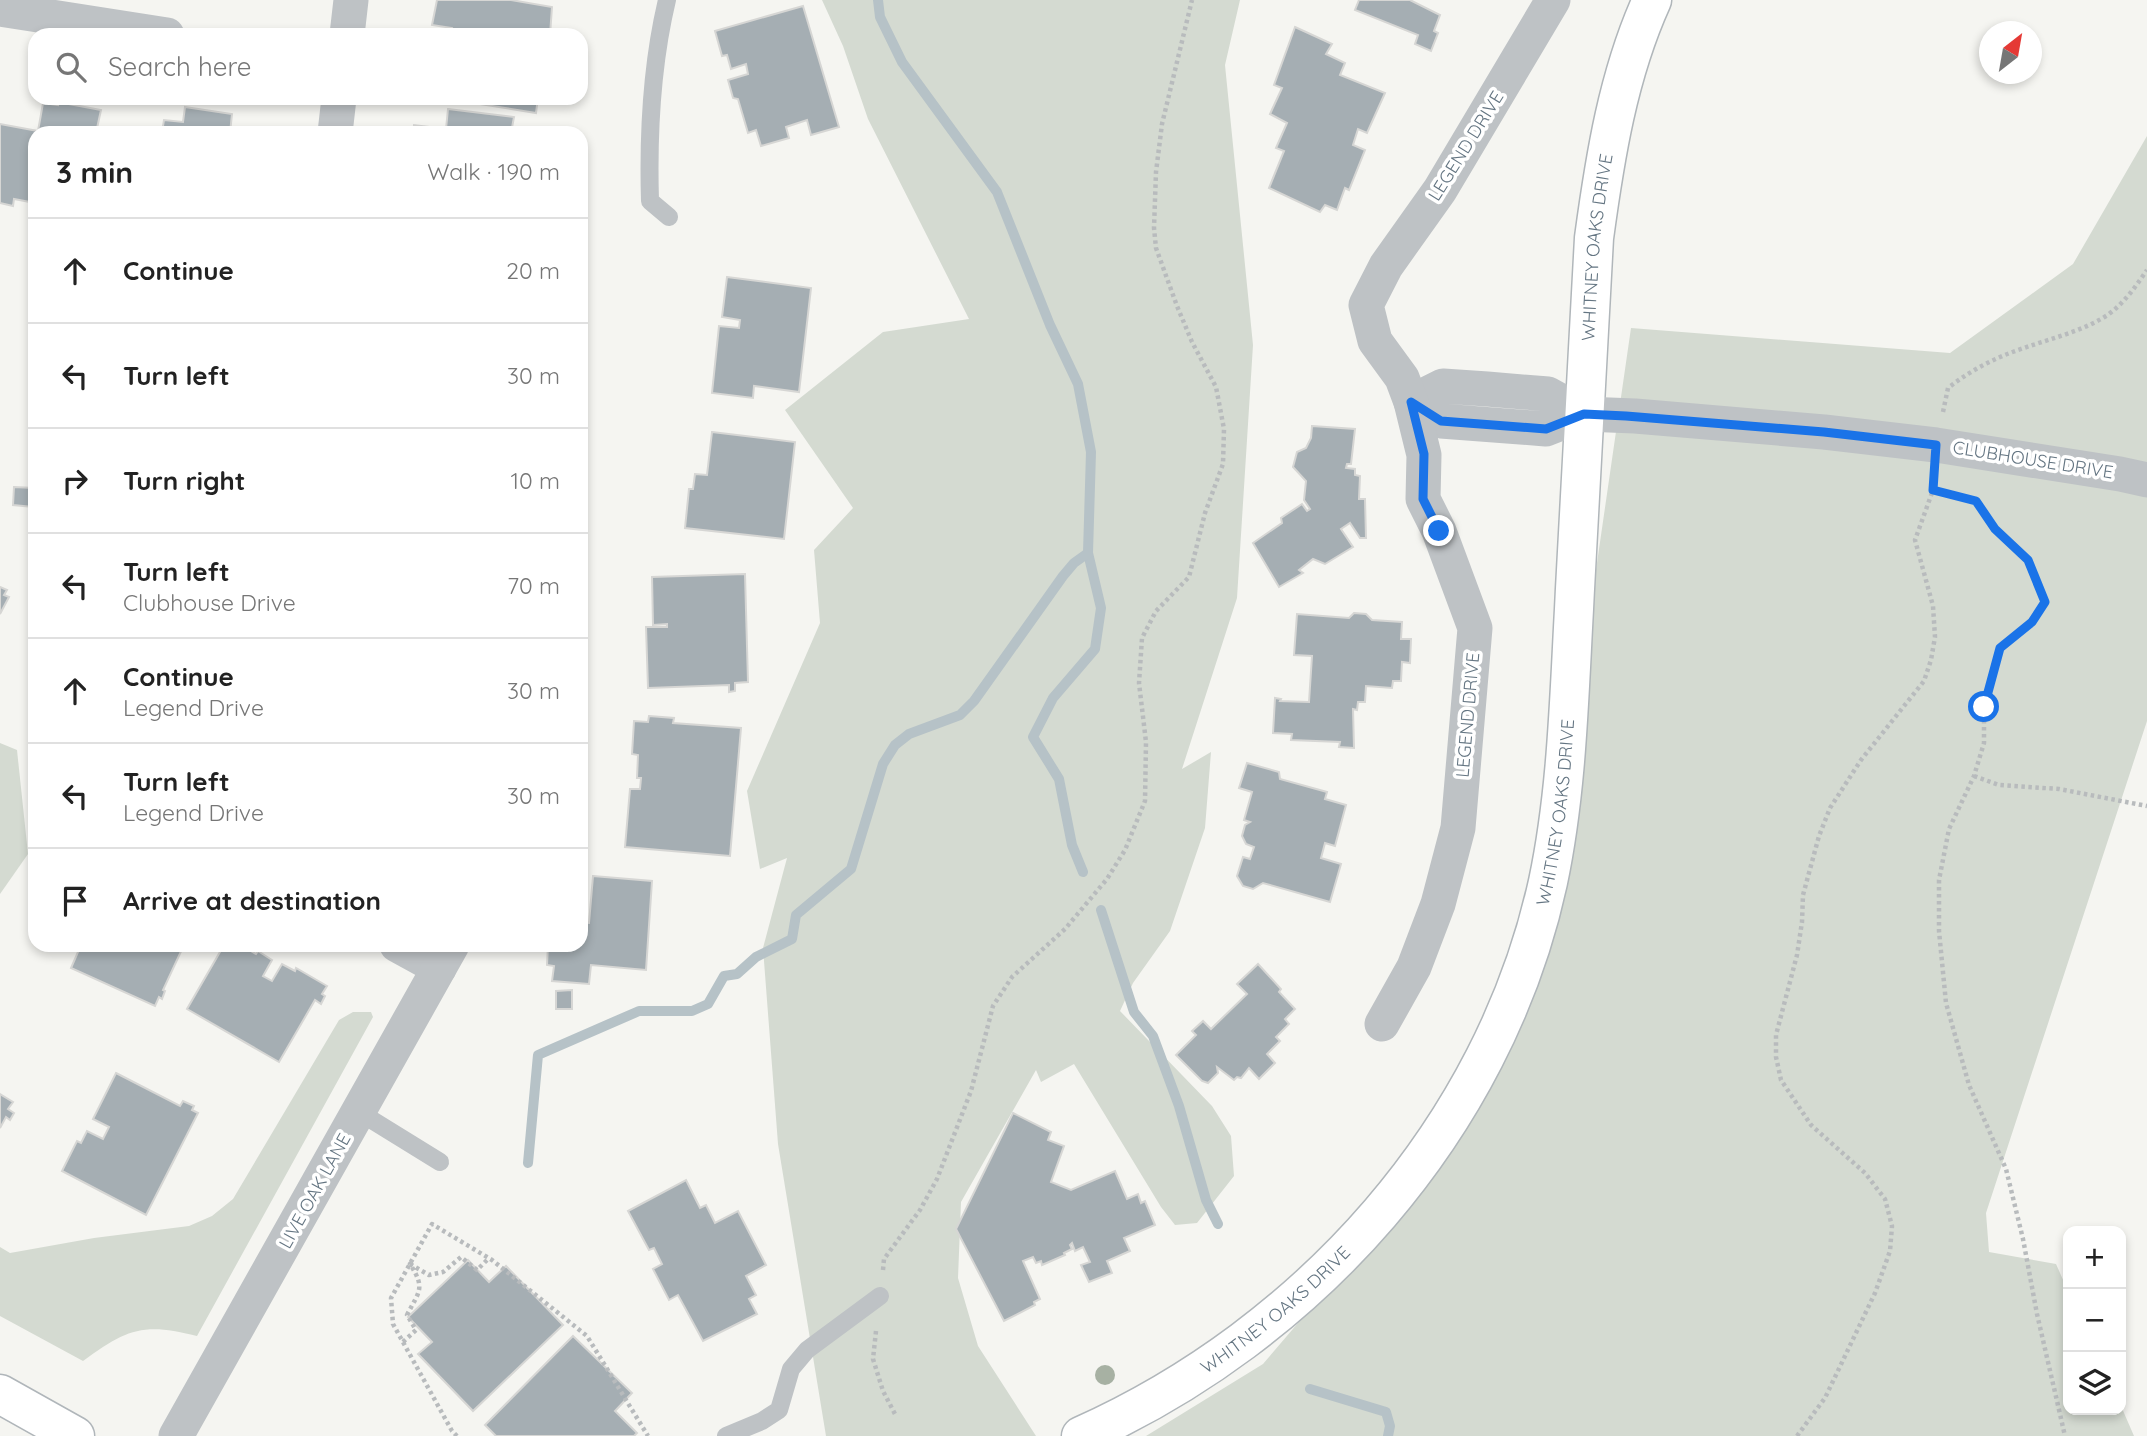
<!DOCTYPE html>
<html lang="en">
<head>
<meta charset="utf-8">
<style>
	body { margin:0; font-family:Quicksand,sans-serif; background:#f6f6f6; color:#222 }
	.controls { position:absolute; right:21px; bottom:21px; display:grid; overflow:hidden; border-radius:14px; box-shadow:0 4px 10px #0003 }
	.controls button { width:63px; height:63px; display:grid; place-items:center; padding:0; border:0; border-bottom:2px solid #e0e0e0; background:#fff; color:#222; font:35px sans-serif }
	.compass { position:absolute; left:1979px; top:21px; width:63px; height:63px; border-radius:50%; background:#fff; box-shadow:0 4px 10px #0003; rotate:31deg }
	.stop { position:absolute; width:21px; height:21px; margin:-16px; border:5px solid #1a73e8; border-radius:50%; background:#fff }
	.stop.end { background:#1a73e8; border-color:#fff; box-shadow:0 2px 7px #0008 }
	.list { margin:0; padding:0; list-style:none }
	h2 { display:flex; justify-content:space-between; align-items:center; height:91px; margin:0; padding:0 28px; font-size:30px }
	h2 small { font-size:23px; font-weight:400; color:#767676 }
	.list li { display:grid; grid-template-columns:46px 1fr auto; gap:21px; align-items:center; box-sizing:border-box; height:105px; padding:0 28px; border-top:2px solid #e0e0e0 }
	.list b { display:block; font-size:26px; white-space:nowrap }
	.list p { margin:0; font-size:23px; white-space:nowrap; color:#767676 }
	.list em { font-size:23px; font-style:normal; color:#767676 }
	.icon { flex:none; width:38px; height:38px; fill:none; stroke:currentColor; stroke-width:2; stroke-linecap:round; stroke-linejoin:round }
	.map { position:relative; flex:none; width:2147px; height:1436px; overflow:hidden }
	.search { position:absolute; background:#fff; box-shadow:0 4px 10px #0003; left:28px; top:28px; width:560px; height:77px; display:flex; align-items:center; gap:18px; box-sizing:border-box; padding:0 24px; border-radius:21px; color:#767676; font-size:26px }
	.panel { position:absolute; background:#fff; box-shadow:0 4px 10px #0003; left:28px; top:126px; width:560px; height:826px; border-radius:21px }
	.map>svg:first-child { display:block }
</style>
</head>
<body>
<div class="map">
<svg width="2147" height="1436" viewBox="0 0 2147 1436">
	<rect width="100%" height="100%" fill="#f5f5f1"/>
	<g fill="#d4dad1">
		<path d="M822,0H1240L1225,65L1253,345L1237,598L1182,769L1211,752L1205,828L1170,931L1133,983L1120,1011L1212,1106L1231,1136L1234,1176L1197,1223L1175,1225L1161,1207L1074,1064L1041,1082L1036,1070L961,1202L958,1278L978,1346L1036,1436H826L778,1144L763,948L787,858L760,869L747,791L820,623L814,550L853,508L785,410L883,332L969,319L868,119L843,46Z"/>
		<path d="M2147,136V721L1986,1213L1989,1252L2056,1264L2068,1291V1410H2121V1406L2134,1436H1146L1263,1364L1416,1185L1543,936L1631,328L1950,353L2073,264Z"/>
		<path d="M0,743L17,750L28,854L0,894Z"/>
		<path d="M353,1012H371L373,1017L197,1336C144,1322 126,1329 83,1361L0,1316V1247L10,1253L94,1238L189,1226L212,1216L233,1199L339,1020Z"/>
	</g>
	<g fill="none" stroke-linecap="round" stroke-linejoin="round">
		<g stroke="#b6c2c7" stroke-width="10">
			<path d="M1083,872L1072,845L1059,779L1033,737L1053,698L1095,649L1101,608L1088,553"/>
			<path d="M1101,910L1134,1012L1153,1036L1179,1106L1206,1200L1218,1224"/>
			<path d="M528,1163L538,1055L639,1011H692L708,1004L724,976L737,974L756,957L792,939L796,915L851,869L883,764L895,745L909,734L960,715L974,701L1063,576L1074,563L1088,553L1091,452L1078,384L1050,325L997,192L902,62L880,17L878,0"/>
			<path d="M1310,1389L1386,1412L1390,1426L1388,1436"/>
		</g>
	</g>
	<g fill="#a5aeb3" stroke="#d6d6d4" stroke-width="2">
		<path d="M437,0H511L552,7L550,35H451L452,28L432,25Z"/>
		<path d="M1359,0H1410L1440,15L1434,31L1438,33L1431,51L1415,44L1418,35L1355,10Z"/>
		<path d="M803,6L839,127L811,135L807,120L786,127L789,138L761,146L756,130L748,133L738,99L733,98L728,80L748,74L746,64L731,69L727,55L722,56L715,31Z"/>
		<path d="M1295,27L1332,44L1326,54L1345,63L1340,75L1385,93L1367,133L1358,129L1353,145L1365,150L1349,190L1345,188L1337,210L1325,205L1320,212L1269,188L1284,151L1276,148L1287,123L1270,114L1282,88L1274,85Z"/>
		<path d="M442,98H538L536,113Z"/>
		<path d="M58,102L101,110L96,133H35V203L14,199L13,206L0,203V124L38,131L43,103L58,105Z"/>
		<path d="M185,107L232,114L230,133H159L162,132L164,120L183,122Z"/>
		<path d="M448,109L514,117L511,133H413L414,125L446,129Z"/>
		<path d="M727,277L811,288L799,392L754,386L753,398L712,393L719,326L739,328L740,320L722,317Z"/>
		<path d="M1312,426L1355,429L1351,464H1347L1346,468L1355,469V475L1360,476L1359,499H1365L1366,538H1360L1350,523L1341,529L1353,547L1325,564L1313,559L1299,570L1303,573L1279,587L1253,543L1282,523L1281,518L1302,504L1307,511L1310,509L1304,500L1306,481L1293,467L1297,452L1306,448L1311,438Z"/>
		<path d="M712,432L795,442L784,539L685,528L689,489H693L695,474L707,475Z"/>
		<path d="M14,487L34,488L33,507L13,505Z"/>
		<path d="M745,574L748,682L735,683V691L729,692V685L648,688L646,627H667V624L653,625L652,577Z"/>
		<path d="M0,587L7,590L4,595L9,597L0,614Z"/>
		<path d="M1354,613L1366,614L1372,620L1402,622L1401,639H1411L1410,663L1402,662L1401,681H1393L1392,688L1366,686L1365,702H1358L1357,710L1353,709L1354,748L1339,747L1340,742L1291,740L1292,734L1273,733L1275,698L1281,699L1280,701L1309,702L1312,656L1294,655L1297,614L1349,618Z"/>
		<path d="M649,716L674,718L673,723L741,728L730,856L625,847L630,789H640L641,778H637L638,755L632,754L634,721L648,722Z"/>
		<path d="M1247,763L1279,772L1280,779L1327,792L1325,799L1346,805L1335,846L1325,843L1321,858L1341,864L1330,902L1263,883L1253,889L1243,886L1237,876L1243,857L1250,859L1254,847L1246,844L1242,836L1245,825L1250,822L1244,820L1252,792L1239,788Z"/>
		<path d="M593,876L652,881L646,970L591,965L589,984L552,981L554,966L547,965L548,945H581V922L589,923Z"/>
		<path d="M81,945H184L163,990L165,991L162,999L159,997L155,1006L71,968Z"/>
		<path d="M224,945H241L256,954L258,951L272,960L263,976L272,981L282,964L295,971L296,968L327,986L322,994L325,996L321,1004L315,1000L279,1062L187,1009Z"/>
		<path d="M1258,964L1281,989L1279,992L1295,1009L1285,1019L1289,1024L1276,1037L1280,1041L1267,1054L1275,1063L1259,1079L1249,1068L1241,1078L1237,1077L1234,1080L1217,1067L1218,1073L1208,1083L1202,1081L1176,1055L1196,1035L1192,1031L1203,1021L1211,1029L1247,994L1237,984Z"/>
		<path d="M572,990V1009H556V991Z"/>
		<path d="M116,1073L180,1106L183,1101L194,1106L192,1110L198,1113L146,1215L62,1171L77,1141L81,1143L87,1131L103,1139L109,1127L93,1119Z"/>
		<path d="M0,1094L13,1102L8,1109L14,1113L10,1120L6,1117L0,1128Z"/>
		<path d="M1013,1113L1051,1132L1048,1140L1064,1146L1051,1182L1071,1190L1115,1171L1127,1199L1138,1194L1141,1203L1145,1201L1155,1225L1124,1238L1130,1251L1107,1261L1112,1273L1089,1282L1081,1265L1090,1262L1083,1247L1075,1251L1072,1243L1070,1245L1072,1249L1064,1253L1065,1255L1042,1265L1041,1261L1036,1263L1033,1257L1023,1261L1040,1299L1034,1302L1035,1305L1004,1321L956,1229Z"/>
		<path d="M686,1180L700,1208L706,1205L715,1223L738,1211L766,1265L746,1276L756,1295L749,1299L757,1314L703,1341L678,1295L669,1300L653,1269L662,1264L654,1248L649,1250L628,1211Z"/>
		<path d="M468,1260L489,1282L506,1266L563,1325L473,1411L418,1354L432,1342L408,1317Z"/>
		<path d="M573,1336L632,1393L615,1411L637,1433L634,1436H496L485,1425Z"/>
	</g>
	<g fill="none" stroke-linecap="round" stroke-linejoin="round">
		<defs>
			<g id="secondary">
				<path d="M0,1394L75,1436"/>
				<path id="s1" d="M1081,1436C1309,1334 1494,1129 1548,882C1567,792 1569,700 1574,609C1580,485 1587,361 1594,238C1605,157 1618,75 1652,0"/>
			</g>
		</defs>
		<use href="#secondary" stroke="#b0b6ba" stroke-width="41"/>
		<g stroke="#b8bbbd" stroke-width="4.5" stroke-dasharray="3.5 3.5" stroke-linecap="butt">
			<path d="M1943,412L1948,388C1971,370 1996,357 2024,348C2052,338 2084,331 2109,314C2125,302 2136,286 2147,270"/>
			<path d="M1933,490L1976,501L1995,529L2028,560L2045,602L2032,622L2000,648L1984,707V743L1974,776L1949,829L1939,880V931L1946,1003L1969,1085L2006,1169L2023,1239L2037,1314L2065,1436"/>
			<path d="M1974,776L1999,785L2059,789L2147,806"/>
			<path d="M883,1270L884,1259L920,1210L937,1179L971,1091L993,1006L1012,977L1065,929L1107,879L1125,850L1145,801L1146,742L1139,683L1142,638L1156,611L1189,577L1205,513L1223,464L1224,429L1216,387L1192,342L1177,306L1156,248L1154,228L1156,172L1162,124L1192,0"/>
			<path d="M876,1331L873,1359L883,1391L896,1416"/>
			<path d="M403,1342L416,1330L407,1315C419,1291 426,1289 410,1264L429,1275L443,1272L461,1257L477,1270L489,1258"/>
			<path d="M457,1436L452,1431L393,1324L391,1298L432,1224L492,1260L587,1336L648,1436"/>
			<path d="M1797,1436L1825,1398L1875,1293L1890,1251L1892,1226L1885,1199L1865,1173L1811,1125L1781,1080L1776,1057V1035L1797,955L1802,922L1803,895L1819,836L1830,808L1861,760L1924,681L1931,660L1935,637L1933,606L1915,540L1933,490V479"/>
		</g>
		<g stroke="#bec2c5" stroke-width="18">
			<path d="M667,0C651,67 648,133 650,201L669,217"/>
			<path d="M359,1112L440,1162"/>
			<path d="M726,1436L762,1421L779,1410L791,1369L807,1350L880,1296"/>
		</g>
		<g stroke="#bec2c5" stroke-width="35">
			<path d="M0,9L167,35"/>
			<path d="M347,35L351,0"/>
			<path d="M335,133L339,98"/>
			<path d="M1584,414L1548,394L1487,389L1443,386L1411,402L1441,421L1546,429L1584,414L1635,416L1824,432L1936,445L2120,474L2147,480"/>
			<path d="M397,945L439,968"/>
			<path d="M1382,1024L1414,967L1438,904L1458,828L1475,628L1439,531L1423,499L1424,455L1411,402L1402,378L1375,341L1366,305L1386,266L1440,190L1553,0"/>
			<path d="M176,1436L452,945"/>
		</g>
		<use href="#secondary" stroke="#fff" stroke-width="38"/>
	</g>
	<circle fill="#a7b1a3" cx="1105" cy="1375" r="10"/>
	<g fill="none" stroke-linecap="round" stroke-linejoin="round">
		<path stroke="#1a73e8" stroke-width="9" d="M1439,531L1423,499L1424,454L1411,402L1441,421L1546,429L1584,414L1626,416L1824,432L1936,445L1933,490L1976,501L1995,529L2028,560L2045,602L2032,622L2000,648L1984,707"/>
	</g>
	<g text-anchor="middle" stroke-width="7" stroke-linejoin="round" paint-order="stroke">
		<g font-size="18" fill="#647582" stroke="#fff">
			<text transform="translate(1466 146) rotate(-58)" y="6">LEGEND DRIVE</text>
			<text dy="6" stroke="none"><textPath href="#s1" startOffset="1388">WHITNEY OAKS DRIVE</textPath></text>
			<text transform="translate(2033 460) rotate(9)" y="6">CLUBHOUSE DRIVE</text>
			<text transform="translate(1468 715) rotate(-85)" y="6">LEGEND DRIVE</text>
			<text dy="6" stroke="none"><textPath href="#s1" startOffset="821">WHITNEY OAKS DRIVE</textPath></text>
			<text transform="translate(315 1191) rotate(-61)" y="6">LIVE OAK LANE</text>
			<text dy="6" stroke="none"><textPath href="#s1" startOffset="233">WHITNEY OAKS DRIVE</textPath></text>
		</g>
	</g>
</svg>
<div class="controls">
<button>+</button>
<button>−</button>
<button><svg class="icon" aria-label="layers" viewBox="0 0 24 24"><path d="M12 4l9 5-9 5-9-5zM3 14l9 5 9-5"/></svg></button>
</div>
<svg class="compass" viewBox="-18 -18 36 36"><path d="M0-13l5 13h-10z" fill="#e53935"/><path d="M0 13l5-13h-10z" fill="#767676"/></svg>
<div class="stop" style="left:1984px;top:707px"></div>
<div class="stop end" style="left:1439px;top:531px"></div>
<div class="search"><svg class="icon" aria-label="search" viewBox="0 0 24 24"><circle cx="10" cy="10" r="6"/><path d="M15 15l6 6"/></svg>Search here</div>
<section class="panel">
<h2>3 min<small>Walk · 190 m</small></h2>
<ul class="list">
<li><svg class="icon" aria-label="ahead" viewBox="0 0 24 24"><path d="M12 20V5M6 11l6-6 6 6"/></svg><div><b>Continue</b></div><em>20 m</em></li>
<li><svg class="icon" aria-label="left" viewBox="0 0 24 24"><path d="M17 20v-9H6M10 6l-5 5 5 5"/></svg><div><b>Turn left</b></div><em>30 m</em></li>
<li><svg class="icon" aria-label="right" viewBox="0 0 24 24"><path d="M7 20v-9h11M14 6l5 5-5 5"/></svg><div><b>Turn right</b></div><em>10 m</em></li>
<li><svg class="icon" aria-label="left" viewBox="0 0 24 24"><path d="M17 20v-9H6M10 6l-5 5 5 5"/></svg><div><b>Turn left</b><p>Clubhouse Drive</p></div><em>70 m</em></li>
<li><svg class="icon" aria-label="ahead" viewBox="0 0 24 24"><path d="M12 20V5M6 11l6-6 6 6"/></svg><div><b>Continue</b><p>Legend Drive</p></div><em>30 m</em></li>
<li><svg class="icon" aria-label="left" viewBox="0 0 24 24"><path d="M17 20v-9H6M10 6l-5 5 5 5"/></svg><div><b>Turn left</b><p>Legend Drive</p></div><em>30 m</em></li>
<li><svg class="icon" aria-label="arrive" viewBox="0 0 24 24"><path d="M6 21V4h12l-3 4 3 4H6"/></svg><div><b>Arrive at destination</b></div></li>
</ul>
</section>
</div>
</body>
</html>
